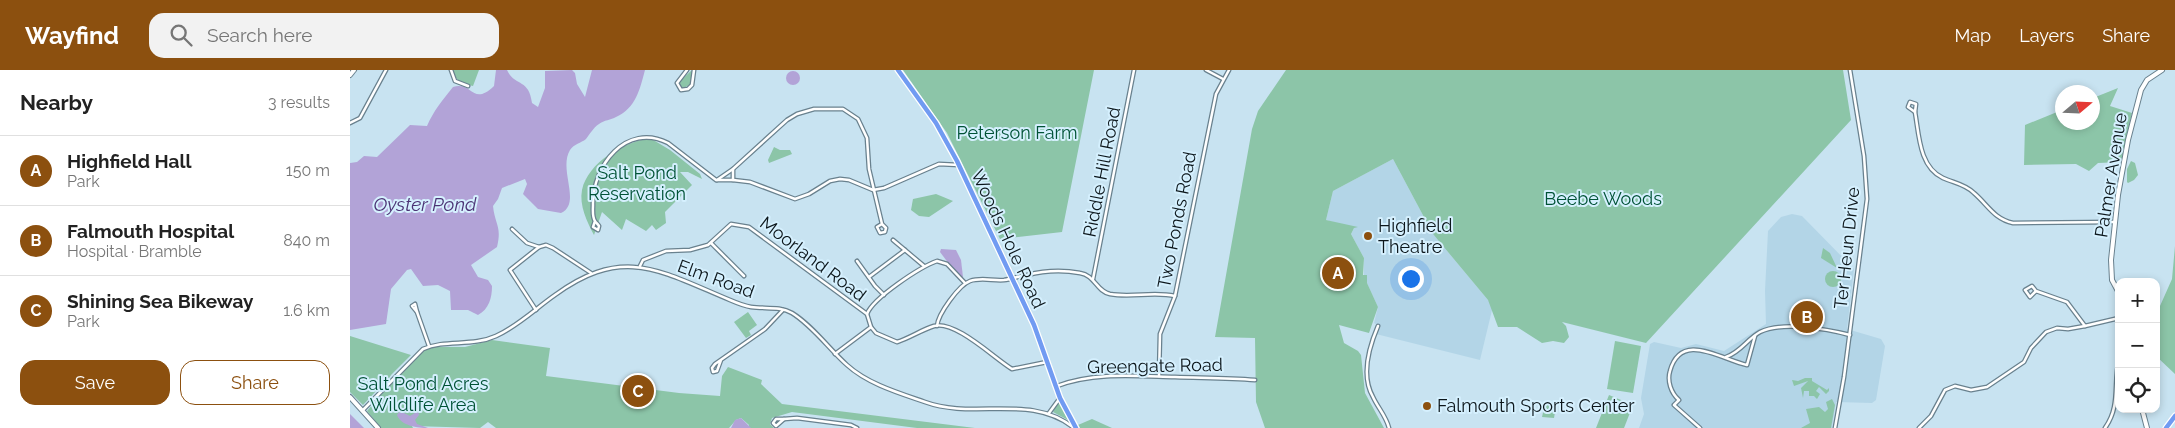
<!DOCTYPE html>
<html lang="en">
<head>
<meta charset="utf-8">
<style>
	body { margin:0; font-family:Raleway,sans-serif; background:#f2f2f2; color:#222 }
	.controls { position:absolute; right:15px; bottom:15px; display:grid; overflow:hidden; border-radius:10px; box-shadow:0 2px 8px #0003 }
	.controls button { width:45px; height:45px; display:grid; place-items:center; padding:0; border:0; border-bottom:1px solid #e0e0e0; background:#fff; color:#222; font:25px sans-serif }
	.compass { position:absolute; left:1705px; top:15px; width:45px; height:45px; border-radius:50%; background:#fff; box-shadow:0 2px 8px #0003; rotate:71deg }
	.you { position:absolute; left:1060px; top:208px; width:18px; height:18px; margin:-12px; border:4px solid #fff; border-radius:50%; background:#1a73e8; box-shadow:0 0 0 8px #1a73e833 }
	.badge { display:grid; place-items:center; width:32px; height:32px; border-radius:50%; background:#8c500f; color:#fff; font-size:16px; font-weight:700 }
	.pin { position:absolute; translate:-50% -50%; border:2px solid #fff; box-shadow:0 1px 5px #0006 }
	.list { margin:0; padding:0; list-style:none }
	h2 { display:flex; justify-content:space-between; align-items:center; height:65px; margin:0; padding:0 20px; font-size:21px }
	h2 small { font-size:16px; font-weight:400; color:#767676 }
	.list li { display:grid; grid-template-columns:32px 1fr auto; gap:15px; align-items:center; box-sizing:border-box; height:70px; padding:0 20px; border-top:1px solid #e0e0e0 }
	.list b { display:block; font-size:19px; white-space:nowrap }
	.list p { margin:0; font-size:16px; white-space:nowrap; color:#767676 }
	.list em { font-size:16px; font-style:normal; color:#767676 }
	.actions { display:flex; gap:10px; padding:15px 20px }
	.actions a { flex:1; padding:11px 0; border:1px solid #8c500f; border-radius:15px; text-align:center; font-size:18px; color:#8c500f }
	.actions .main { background:#8c500f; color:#fff }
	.icon { flex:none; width:28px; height:28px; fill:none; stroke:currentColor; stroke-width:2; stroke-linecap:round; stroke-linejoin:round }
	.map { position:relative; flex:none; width:1825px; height:358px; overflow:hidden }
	header { display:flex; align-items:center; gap:30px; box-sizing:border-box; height:70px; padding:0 25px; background:#8c500f; color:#fff }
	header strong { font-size:24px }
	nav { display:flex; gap:28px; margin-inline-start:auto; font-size:18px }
	.search { width:350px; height:45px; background:#f2f2f2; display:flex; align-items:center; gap:12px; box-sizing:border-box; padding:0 18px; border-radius:15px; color:#767676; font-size:19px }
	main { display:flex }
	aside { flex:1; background:#fff }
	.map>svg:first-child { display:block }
</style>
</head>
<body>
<header>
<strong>Wayfind</strong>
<div class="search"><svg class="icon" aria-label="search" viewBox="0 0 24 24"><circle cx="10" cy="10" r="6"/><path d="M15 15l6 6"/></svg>Search here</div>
<nav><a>Map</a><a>Layers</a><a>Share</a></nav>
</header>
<main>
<aside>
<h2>Nearby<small>3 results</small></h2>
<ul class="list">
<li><span class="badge">A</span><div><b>Highfield Hall</b><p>Park</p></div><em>150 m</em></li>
<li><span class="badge">B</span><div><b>Falmouth Hospital</b><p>Hospital · Bramble</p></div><em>840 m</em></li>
<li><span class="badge">C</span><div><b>Shining Sea Bikeway</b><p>Park</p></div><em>1.6 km</em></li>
</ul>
<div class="actions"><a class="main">Save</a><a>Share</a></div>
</aside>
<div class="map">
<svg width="1825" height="358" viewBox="0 0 1825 358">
	<rect width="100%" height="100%" fill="#c8e3f1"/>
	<g fill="#b3d5e7">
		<path d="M1043,89L1083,164L1143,236L1130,290L1026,264L1029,256L1024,253L1028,237L1014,207V188L1001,164L1004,158L976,150L983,121Z"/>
		<path d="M1442,144L1452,146L1504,199L1497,259L1531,269L1535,276L1526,330L1522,333L1486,332L1482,358H1289L1294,344L1291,328L1300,274L1304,272L1331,278L1346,274L1374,281L1416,254L1415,221L1418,161L1431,147Z"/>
	</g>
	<g fill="#8cc5a8">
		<path d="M100,0H129L123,16L110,13Z"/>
		<path d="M342,0L340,15L333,18L330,17V11Z"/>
		<path d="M553,0H744L712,162L650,169L597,63Z"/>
		<path d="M936,0H1493L1501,50L1296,273L1212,252L1216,256L1219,267L1214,273L1203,271L1192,273L1167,257H1148L1138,230L1083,164L1043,89L983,121L976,150L1008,157L1004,158L1001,164L1014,188L1013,205H1017V213L1028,237L1019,263L989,255L994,273L1008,281L1011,285L1015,323L1034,358H915L906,332L905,268L865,267L902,59L908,41Z"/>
		<path d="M1768,18L1760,36L1782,43L1771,92L1748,93L1739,101L1726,94L1674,95L1675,55L1712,40V52H1742L1743,28Z"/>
		<path d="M300,68L320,80L350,104L352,109L338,102H330L342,115L315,142L316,153L306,160L302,155L296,161L276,149L272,160L252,142L244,165C237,152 229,135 232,120C238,92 274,72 300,68Z"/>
		<path d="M424,77L430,80H440L442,84L419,93L418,90Z"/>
		<path d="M1781,91L1785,93L1788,105L1784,110L1778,113L1777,112V99Z"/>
		<path d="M586,124L603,131L579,147L569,146L561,140L563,129Z"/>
		<path d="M1825,176V304L1806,286V245L1822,209Z"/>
		<path d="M1473,178L1480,183L1487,198L1471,188Z"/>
		<circle cx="1483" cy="209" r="8"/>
		<path d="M398,242L407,255L399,261L401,265L396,268L384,252Z"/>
		<path d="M0,266L61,285L41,305L34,316L29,318L13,335L0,322Z"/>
		<path d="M142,270L200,278L196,306L329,323L370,326L372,306L378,297L412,310L411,314L432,334L625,358H567L442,342L422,348L420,354L424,358H398L399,355L391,348L386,350L379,358H146L138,352L130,358L62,356L63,358H31L17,341L69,281L80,277H115Z"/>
		<path d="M1265,271L1291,276L1283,323L1257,319Z"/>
		<path d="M1455,308H1462V311L1477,320L1479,318V321L1476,324L1469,317L1466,321L1470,324L1467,329L1464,326H1459V321H1454L1453,328L1451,318L1458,311L1444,316L1442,310L1448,311Z"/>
		<path d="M1259,325L1283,335L1274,358H1246Z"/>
		<path d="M1482,329L1485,335L1481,358H1451L1460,353L1456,339L1469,337L1475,342L1478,339L1476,332Z"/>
		<path d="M710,333L718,349V350L703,342L707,334Z"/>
		<path d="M1197,335L1206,336L1204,348L1192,347L1194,338Z"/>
		<path d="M742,349L762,358H730L728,355Z"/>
	</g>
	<g fill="#b2a3d7">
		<path d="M146,0H157C165,17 179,8 182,33L188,37L195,18V1L222,0L225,3L227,14L235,27L242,0H295C290,19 286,38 266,47C261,50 254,50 249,54C243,58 240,64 236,69C231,73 224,74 220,80C208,100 232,133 211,143L188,139L173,124L177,114L175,109L152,118L148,129L143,136C145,155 152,156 147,177L121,195L128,207L138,210L142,216C142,228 139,239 128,245L118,240H101L100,221L88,215L73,216L61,199L57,200L41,219L36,254L0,260V93L7,92L14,86L27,87L60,55L77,56C84,40 92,31 103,17C123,11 122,37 144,16Z"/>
		<circle cx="443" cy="8" r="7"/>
		<path d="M591,179L606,180L611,190L613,207L608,206L590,182Z"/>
		<path d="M50,341L60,346L68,341L69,345L65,350L67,354L78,358C68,358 51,356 47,345Z"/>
		<path d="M0,344L14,358H0Z"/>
		<path d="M391,348L401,358H381L385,350Z"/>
	</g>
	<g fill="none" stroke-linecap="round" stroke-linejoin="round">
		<defs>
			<g id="street">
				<path d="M101,0L105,11L118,16"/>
				<path d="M337,0L327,13L331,20L338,19L342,15L344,0"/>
				<path d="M856,0L873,9"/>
				<path d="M1560,32L1566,34L1565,42L1558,37Z"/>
				<path d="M1565,42C1569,64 1569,97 1593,108C1604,113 1615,114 1624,123C1638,135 1644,149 1663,153L1765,152"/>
				<path d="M0,53L10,48L36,0"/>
				<path d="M367,110L383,99"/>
				<path d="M383,110V99L437,50L447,44L464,39H493L508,49L517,68L519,99L532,154L536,158L535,162L530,163L527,157L532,154"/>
				<path d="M245,151L243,157L248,160L249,156C248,154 246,153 245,151C242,147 243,139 243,135C242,96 276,52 318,73L366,110H383L400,112L445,129L459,124L480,111L490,109L499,110L523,120L534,118L589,94L609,95"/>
				<path d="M162,159L177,173L189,177"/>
				<path d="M543,170L574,196"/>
				<path d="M361,173L394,206"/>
				<path d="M507,191L525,216L534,225"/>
				<path d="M290,196L293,190L316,181L340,180L358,175L381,154L399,157L517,244L521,257L485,284"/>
				<path d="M519,207L555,180"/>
				<path d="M743,209L784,0"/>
				<path d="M1686,221L1680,227L1675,220L1682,216L1686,221L1717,232L1735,256L1769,248"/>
				<path d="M65,234L67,242L62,236Z"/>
				<path d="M186,240L160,200L189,177L196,175L203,178L241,203"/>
				<path d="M67,242L79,276"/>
				<path d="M517,244C523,228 570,197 587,191L597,194L615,213"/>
				<path d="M587,256C588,244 609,215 620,211C631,207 643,211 654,210C662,209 669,206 677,205C693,201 713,200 730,203C745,205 746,221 760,224C782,228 803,221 825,226"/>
				<path d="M1028,256C1019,277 1011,306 1023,327C1028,338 1036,346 1039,358"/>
				<path d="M521,257L526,263L547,272C560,268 571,260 584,256C605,250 644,288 662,299L697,292"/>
				<path d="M1376,287C1391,282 1397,269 1410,262C1432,251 1477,259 1500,265"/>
				<path d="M371,290L367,301L363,302L362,298L365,294L415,259L433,240"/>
				<path d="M809,306L810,264L825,226L866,24L879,0"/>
				<path d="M707,316C744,302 785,306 825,307C852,308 878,308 905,310"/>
				<path d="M13,340L73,279C96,269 122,277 146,266C168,256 185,239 205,225C274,175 310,201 380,230C387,233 394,236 401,237C415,239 430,236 442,243C463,256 479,279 497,295C518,314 549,323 575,332C624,350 681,323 724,358"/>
				<path d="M699,343L710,328"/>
				<path d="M426,349H434L426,356L423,353Z"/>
				<path d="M434,349L447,348L501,355L507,358"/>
				<path d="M1350,358L1324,335L1329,330C1321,323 1317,311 1320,301C1331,260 1372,290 1397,295L1405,266"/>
				<path d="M1485,358L1494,307L1517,129L1514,86L1500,0"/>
				<path d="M1569,358L1581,346L1595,320L1605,316L1621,320L1637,317L1674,292L1681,278L1696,262L1707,258L1718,259L1735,256"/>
				<path d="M1755,358C1771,336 1763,313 1769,289"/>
			</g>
			<g id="secondary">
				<path d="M0,5L4,0"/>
				<path d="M1769,223L1762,210L1761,190L1768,125L1778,70L1791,20L1797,10L1812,0"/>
				<path d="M0,327L28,358"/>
				<path d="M1792,339L1797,358"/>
			</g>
			<g id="highway">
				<path d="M548,0L586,53L607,91L684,255L710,328L726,358"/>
				<path d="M1816,358L1825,346"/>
			</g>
		</defs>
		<use href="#street" stroke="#69818e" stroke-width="5"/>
		<use href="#secondary" stroke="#69818e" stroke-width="6"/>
		<use href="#highway" stroke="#fff" stroke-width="7"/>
		<use href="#street" stroke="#fff" stroke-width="2.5"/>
		<use href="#secondary" stroke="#fff" stroke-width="4"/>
		<use href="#highway" stroke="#719bf2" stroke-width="4.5"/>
	</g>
	<g fill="#8c500f" stroke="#d5f0fe" stroke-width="2">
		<circle cx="1018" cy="166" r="5"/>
		<circle cx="1077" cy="336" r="5"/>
	</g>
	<g text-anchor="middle" stroke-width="4" stroke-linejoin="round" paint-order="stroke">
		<g font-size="18" fill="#005236" stroke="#d5f0fe">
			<text x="667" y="69">Peterson Farm</text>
			<text x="287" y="109">Salt Pond<tspan x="287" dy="21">Reservation</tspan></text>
			<text x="1253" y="135">Beebe Woods</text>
			<text x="73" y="320">Salt Pond Acres<tspan x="73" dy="21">Wildlife Area</tspan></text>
		</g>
		<g font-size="18" fill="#0c161b" stroke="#d5f0fe">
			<text transform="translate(752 102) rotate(-79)" y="6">Riddle Hill Road</text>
			<text transform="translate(1761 105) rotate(-81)" y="6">Palmer Avenue</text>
			<text transform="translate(827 150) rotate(-79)" y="6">Two Ponds Road</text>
			<text transform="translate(658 169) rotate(65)" y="6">Woods Hole Road</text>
			<text transform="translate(1497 178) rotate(-84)" y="6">Ter Heun Drive</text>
			<text transform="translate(463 189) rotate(37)" y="6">Moorland Road</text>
			<text transform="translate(366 209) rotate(20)" y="6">Elm Road</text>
			<text transform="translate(805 296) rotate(-1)" y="6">Greengate Road</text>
		</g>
		<g font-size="18" fill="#0c161b" stroke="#d5f0fe" text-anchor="start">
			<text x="1028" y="162">Highfield<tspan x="1028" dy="21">Theatre</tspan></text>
			<text x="1087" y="342">Falmouth Sports Center</text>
		</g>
		<g font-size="19" font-style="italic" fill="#4c3475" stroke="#d5f0fe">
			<text x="75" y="141">Oyster Pond</text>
		</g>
	</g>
</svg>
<div class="controls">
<button>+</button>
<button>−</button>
<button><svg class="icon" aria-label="locate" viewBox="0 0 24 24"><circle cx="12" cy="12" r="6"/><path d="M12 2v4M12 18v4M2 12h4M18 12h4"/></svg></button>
</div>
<svg class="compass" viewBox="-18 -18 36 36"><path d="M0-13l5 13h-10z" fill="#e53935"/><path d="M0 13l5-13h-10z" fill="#767676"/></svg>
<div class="you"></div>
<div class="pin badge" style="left:988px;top:203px">A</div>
<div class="pin badge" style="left:1457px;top:247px">B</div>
<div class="pin badge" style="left:288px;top:321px">C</div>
</div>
</main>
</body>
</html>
